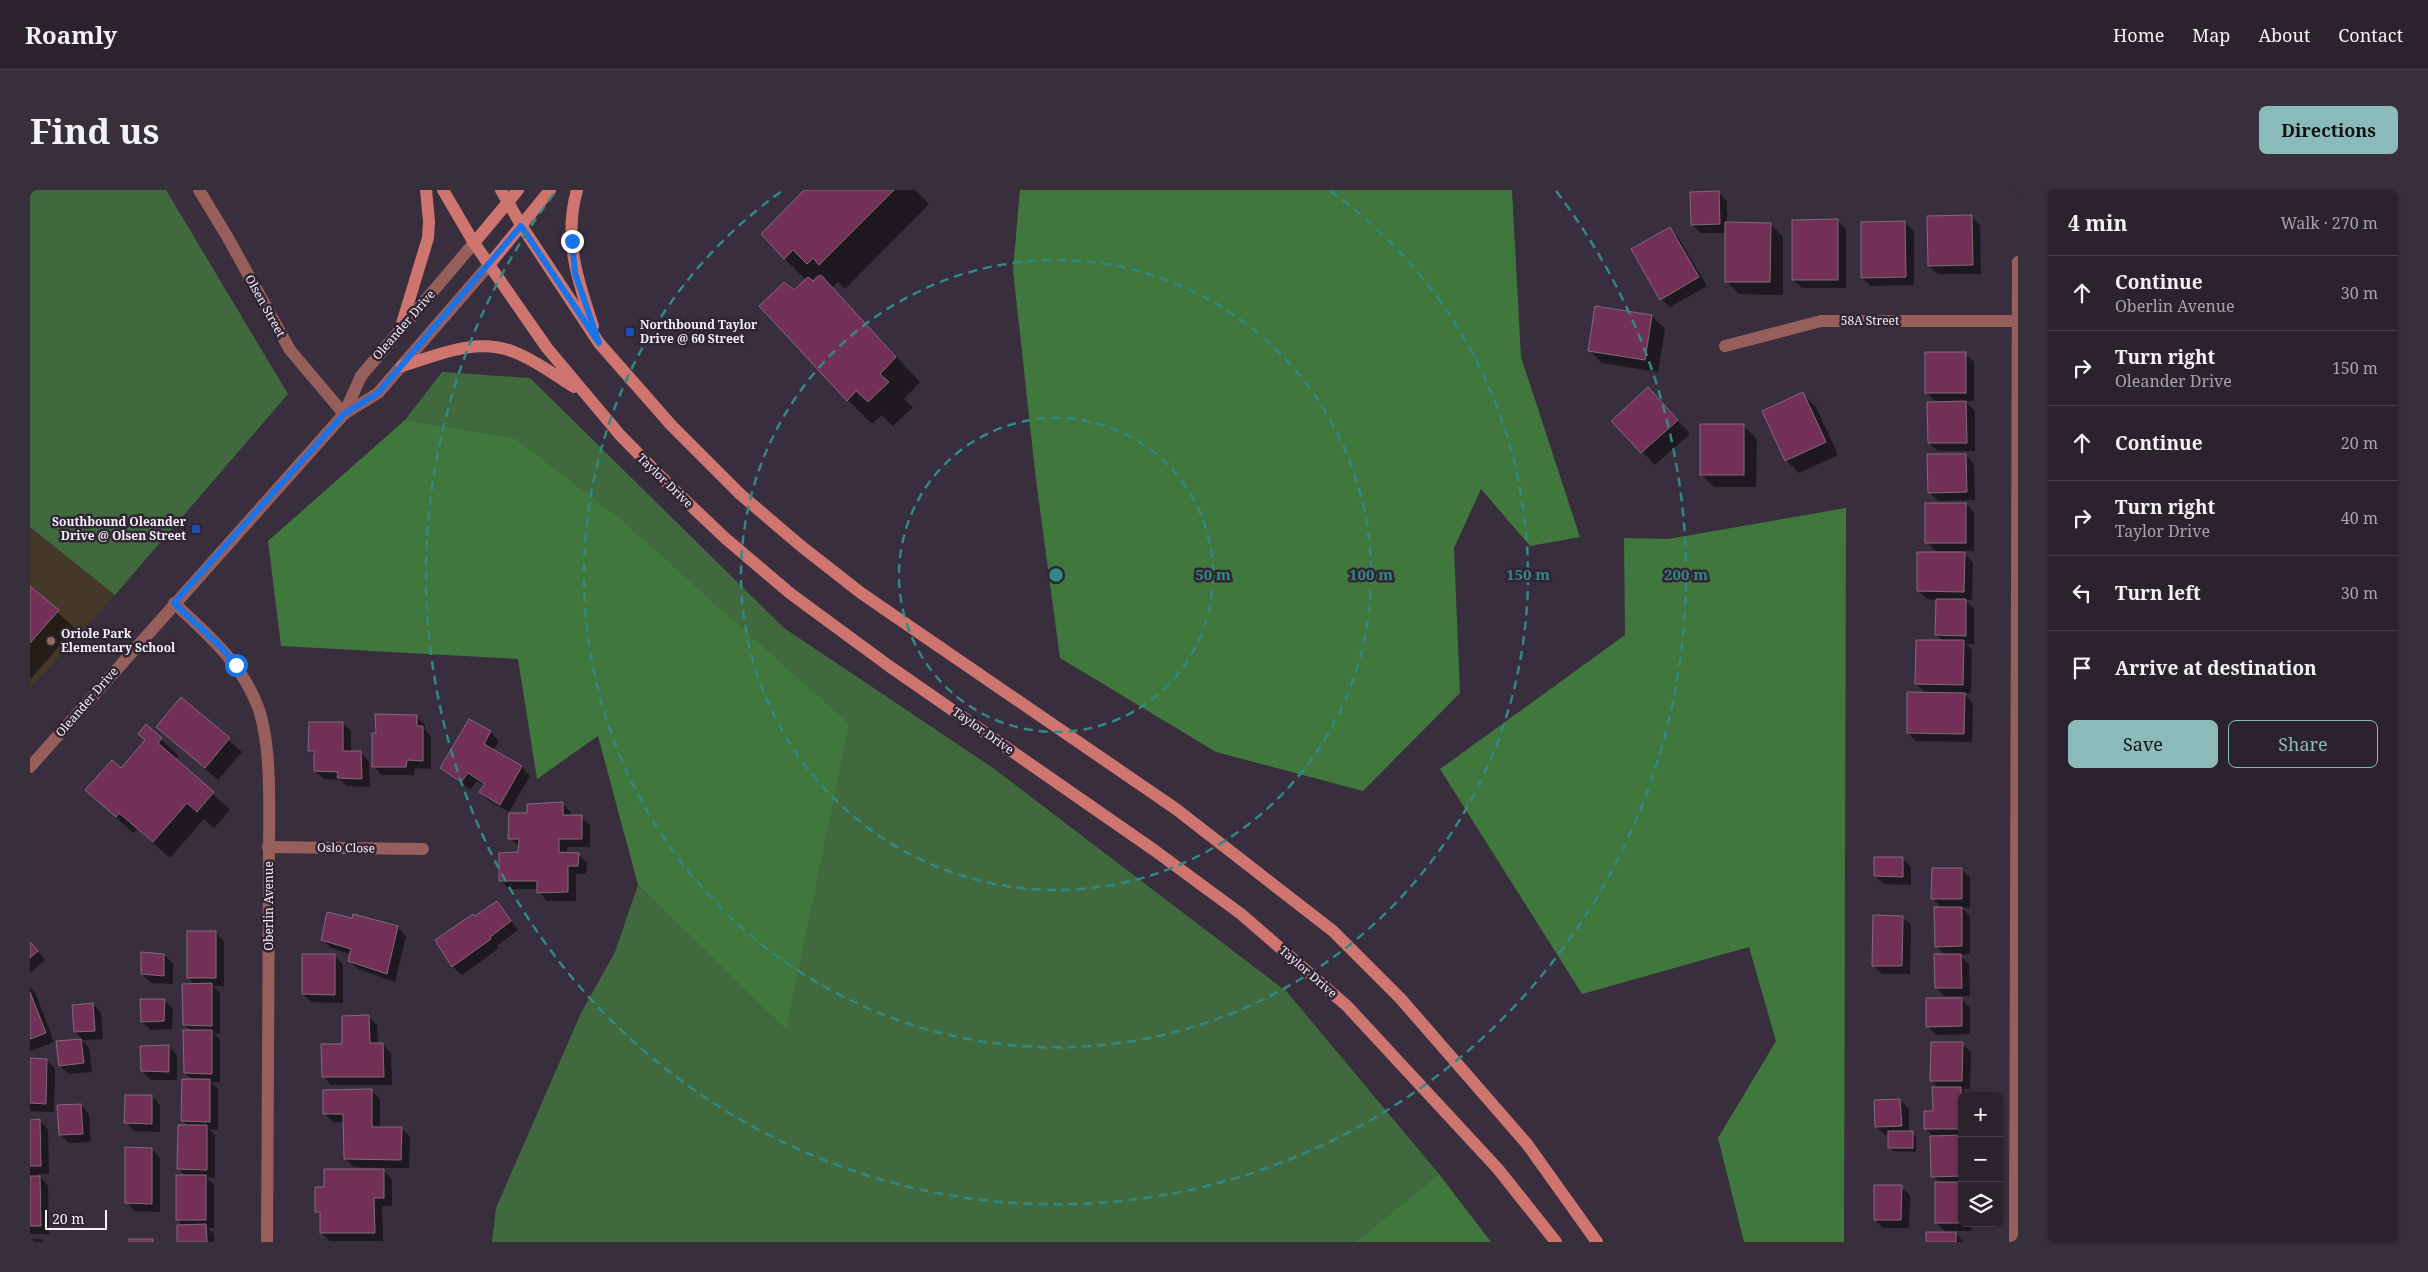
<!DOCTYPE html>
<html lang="en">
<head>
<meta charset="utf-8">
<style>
	body { margin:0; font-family:"Noto Serif",serif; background:#372f3a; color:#f1f3f6 }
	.controls { position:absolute; right:15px; bottom:15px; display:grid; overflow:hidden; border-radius:8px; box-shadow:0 1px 4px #0004 }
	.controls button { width:45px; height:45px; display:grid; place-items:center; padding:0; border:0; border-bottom:1px solid #473f4a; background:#2b222e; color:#f1f3f6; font:25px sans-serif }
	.scale { position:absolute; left:15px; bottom:12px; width:62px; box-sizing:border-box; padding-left:5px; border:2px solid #f5eef8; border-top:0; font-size:14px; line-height:18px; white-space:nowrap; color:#f5eef8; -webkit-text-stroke:4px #2f2533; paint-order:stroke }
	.stop { position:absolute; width:15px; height:15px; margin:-11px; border:4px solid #1a73e8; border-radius:50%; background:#fff }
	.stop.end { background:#1a73e8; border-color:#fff; box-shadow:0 1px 5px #0008 }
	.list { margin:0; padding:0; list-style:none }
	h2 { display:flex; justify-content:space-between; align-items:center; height:65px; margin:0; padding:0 20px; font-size:21px }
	h2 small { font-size:16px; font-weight:400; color:#a6a4aa }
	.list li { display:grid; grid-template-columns:32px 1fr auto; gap:15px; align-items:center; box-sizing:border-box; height:75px; padding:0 20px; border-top:1px solid #473f4a }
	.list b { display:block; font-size:19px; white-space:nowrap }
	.list p { margin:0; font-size:16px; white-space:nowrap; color:#a6a4aa }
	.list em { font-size:16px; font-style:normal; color:#a6a4aa }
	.actions { display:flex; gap:10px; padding:15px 20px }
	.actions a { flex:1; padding:11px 0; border:1px solid #8bbbb9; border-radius:8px; text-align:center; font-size:18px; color:#8bbbb9 }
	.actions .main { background:#8bbbb9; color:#111 }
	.icon { flex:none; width:28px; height:28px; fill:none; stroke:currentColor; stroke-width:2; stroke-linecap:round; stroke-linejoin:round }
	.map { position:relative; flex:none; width:1988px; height:1052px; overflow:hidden; border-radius:8px }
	header { display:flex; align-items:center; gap:30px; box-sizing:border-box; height:70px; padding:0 25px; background:#2b222e; border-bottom:1px solid #473f4a }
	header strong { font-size:24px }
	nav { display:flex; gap:28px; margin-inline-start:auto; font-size:18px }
	.intro { display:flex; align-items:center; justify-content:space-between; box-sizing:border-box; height:120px; padding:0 30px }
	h1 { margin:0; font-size:35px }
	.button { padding:12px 22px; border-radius:8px; background:#8bbbb9; color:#111; font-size:18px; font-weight:700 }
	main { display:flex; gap:30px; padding:0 30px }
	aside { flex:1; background:#2b222e; border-radius:8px; box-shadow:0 1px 4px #0004 }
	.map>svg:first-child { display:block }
</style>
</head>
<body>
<header>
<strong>Roamly</strong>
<nav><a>Home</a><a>Map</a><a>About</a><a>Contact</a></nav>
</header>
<div class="intro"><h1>Find us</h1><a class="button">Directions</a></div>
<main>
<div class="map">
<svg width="1988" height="1052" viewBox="0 0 1988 1052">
	<rect width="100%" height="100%" fill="#392e3d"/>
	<path fill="#453829" d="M0,337L85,405L0,498Z"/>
	<g fill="#406a3e">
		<path d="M0,0H136L258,204L85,405L0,337Z"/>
		<path d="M412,182L500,188L754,438L963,578L1257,802L1409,984L1325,1052H462L466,1018L551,823L585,762L608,695L756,838L484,248L375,230Z"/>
	</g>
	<g fill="#40773d">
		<path d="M990,0H1482L1491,167L1550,347L1500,356L1451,299L1424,358L1430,503L1333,601L1186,562L1030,468L1006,290L983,80Z"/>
		<path d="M375,230L484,248L591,330L819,534L756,839L608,695L568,546L507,589L488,469L251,456L238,351Z"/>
		<path d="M1816,318L1814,1052H1714L1688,948L1746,851L1719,757L1552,804L1410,579L1595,445L1594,348L1638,349Z"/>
		<path d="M1409,984L1461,1052H1325Z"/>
	</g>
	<g fill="#0007" fill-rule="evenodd">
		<path d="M776,0H885L899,14L815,99L808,92L802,98L890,192L874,209L883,217L863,236L852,225L842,234L818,210L764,102L776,90L754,68ZM788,84L791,87L783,93L781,91Z"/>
		<path d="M1688,2L1697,11V33L1740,34L1753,47V105L1709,104L1696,91V43H1671L1662,35Z"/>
		<path d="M1942,27L1950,35L1951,84H1908L1899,76Z"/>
		<path d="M1807,30L1816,39V98H1772L1763,90Z"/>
		<path d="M1875,33L1884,41V95L1841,96L1832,88Z"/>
		<path d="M1640,38L1648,47L1677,96L1640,117L1631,109Z"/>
		<path d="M1622,126L1635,139L1628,182L1572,173L1559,160Z"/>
		<path d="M1935,164L1944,172V211H1935L1945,221V261H1908L1899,253L1907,213L1897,203Z"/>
		<path d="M1773,204L1786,217L1808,265L1769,283L1756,270Z"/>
		<path d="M1631,212L1660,244L1625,275L1583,231Z"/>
		<path d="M1714,236L1727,249L1726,297H1684L1671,284Z"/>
		<path d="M1936,265L1944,274L1945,310L1908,311L1899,302Z"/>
		<path d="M1936,314L1944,322V361H1905L1897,352Z"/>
		<path d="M1934,364L1943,372L1942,410H1935L1944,419V454H1936L1942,460L1941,503H1933L1943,513L1942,552L1886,551L1878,543L1897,504L1886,494L1913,451L1907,445V410L1897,409L1888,401Z"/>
		<path d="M0,398L45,438L0,490Z"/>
		<path d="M152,509L212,562L188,590L128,537Z"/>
		<path d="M386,526L395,535V540L401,546V579L385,578L384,585H352L343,576Z"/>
		<path d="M439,531L461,542L469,551L463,561L492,577L500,586L479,622L459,611L451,602L455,596L447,591L440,600L412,578Z"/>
		<path d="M312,533L321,541V562H330L339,571L340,597L317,596L311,590L294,589L285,581V566L280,561Z"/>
		<path d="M117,536L149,566L145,569L200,620L184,638L174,629L140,668L107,639L103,643L57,600L91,580L116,551Z"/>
		<path d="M532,613L541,622V627H551L560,635V657H537V664H548L557,673L556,684H546V711H517L509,702L508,699H479L470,690L490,663V657L480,648L498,624Z"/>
		<path d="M1873,669L1881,677V695L1854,694L1845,686Z"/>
		<path d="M1931,679L1940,687V718L1931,717L1940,726V764L1930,765L1939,774L1940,806H1915L1906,798L1915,765L1906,756L1912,718L1903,709Z"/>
		<path d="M467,713L488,740L467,756L469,758L432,785L423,777L407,750Z"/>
		<path d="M1872,727L1881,735L1880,784H1852L1843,775Z"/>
		<path d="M368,738L376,746L365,792L328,779L319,771L321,764L301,758L292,749Z"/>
		<path d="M186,743L194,751V796H183L190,803V844L184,843L190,850V892H181L188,899V940L179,939L185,945V988L176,987L184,995V1038H178L184,1044V1052H149L154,1036L148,1030L156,986L148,978L158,936L153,930L163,890L155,883L161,841L154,834L166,795L158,787Z"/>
		<path d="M0,752L15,770L0,783Z"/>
		<path d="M134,765L143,774V794L121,793L112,784Z"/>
		<path d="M305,766L313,774V813L281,812L273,804Z"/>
		<path d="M0,798L5,802L24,852L0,861Z"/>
		<path d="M1931,809L1940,818V844L1906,845L1898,836Z"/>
		<path d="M134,810L143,819L142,839L121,840L112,832Z"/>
		<path d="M63,814L71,823L73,849L51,850L59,858L62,882L39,884L30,876L28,852L53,850L45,842Z"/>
		<path d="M339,827L347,835L348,854H352L361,863L362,895H301L293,886L313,855Z"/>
		<path d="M1932,854L1941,862L1940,899H1932L1938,906H1932V1033H1941V1041H1923L1934,1052H1898L1917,1043L1906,1033L1909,993L1903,986L1904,947L1896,939L1904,922L1909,898L1901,890Z"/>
		<path d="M138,856L147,865V890H121L112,881Z"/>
		<path d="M0,870H16L25,878L24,922L0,921Z"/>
		<path d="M342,901L350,909V938H371L380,947L379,978H351L362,989V1016H352L353,1051H300L291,1043V1026L286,1021L295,998L349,980V978L324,977L315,969V932H303L295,924Z"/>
		<path d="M122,906L130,915V942L104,941L96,932Z"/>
		<path d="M1870,910L1879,919V942L1886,946V962L1863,961L1859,957V945H1855L1846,937Z"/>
		<path d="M51,915L59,924L61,952L39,953L30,944Z"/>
		<path d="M0,931H10L18,939L19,984H7L18,995L19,1044H0Z"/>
		<path d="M122,959L130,968V1022L105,1021L97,1012Z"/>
		<path d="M1871,997L1880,1005L1879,1038H1853L1845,1029Z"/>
		<path d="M0,1049H11L14,1052H0Z"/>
	</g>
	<g fill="#723056" stroke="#816c76">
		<path d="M774,0H864L789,75L783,68L777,74L763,60L754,69L731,44Z"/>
		<path d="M1689,1L1690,34L1661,35L1660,2Z"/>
		<path d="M1942,25L1943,75L1898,76L1897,26Z"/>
		<path d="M1808,29V90H1762V30Z"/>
		<path d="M1875,31L1876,87L1831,88V32Z"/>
		<path d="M1695,32L1741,33L1740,92H1695Z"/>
		<path d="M1640,37L1669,87L1630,110L1601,59Z"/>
		<path d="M791,85L866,167L850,184L859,192L838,212L826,201L817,211L729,116L754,92L764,100L778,87L783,91Z"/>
		<path d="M1565,116L1622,125L1615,170L1558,161Z"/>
		<rect x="1895" y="162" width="41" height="41"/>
		<path d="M1618,197L1648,230L1611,263L1581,231Z"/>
		<path d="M1773,202L1796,252L1755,271L1732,221Z"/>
		<path d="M1936,211L1937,253H1898L1897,212Z"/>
		<rect x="1670" y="234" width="44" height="51"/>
		<path d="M1897,264H1936L1937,302L1898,303Z"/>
		<rect x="1895" y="313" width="41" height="40"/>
		<path d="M1887,362H1935L1934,402L1887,401Z"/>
		<path d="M0,396L29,420L0,453Z"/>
		<path d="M1906,409H1936V446L1905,445Z"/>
		<path d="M1886,450H1934L1933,495L1885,494Z"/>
		<path d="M1877,502L1935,503L1934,544L1877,543Z"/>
		<path d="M151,507L200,548L175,578L126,537Z"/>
		<path d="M345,524L387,525V536H393V571L377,570L376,577H342V543H346Z"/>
		<path d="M439,529L461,541L454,554L492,576L470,615L449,602L455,594L438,583L431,592L410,578Z"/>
		<path d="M279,532H313V561H331L332,589L307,588L308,582L284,581V561H278Z"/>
		<path d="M116,534L132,548L128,553L184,602L167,622L157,613L123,652L89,623L86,627L55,600L82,570L91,578L115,550L108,544Z"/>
		<path d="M533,612V625H552V649H529V662L549,663L548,676H538V702L507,703V691H469V663L488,662L489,649H478L479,623H497V614Z"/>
		<path d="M1844,667H1873V687L1844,686Z"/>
		<path d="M1902,678H1932V709H1901Z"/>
		<path d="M467,711L481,731L460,747L461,749L422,777L405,750L443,724L445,726Z"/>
		<path d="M1904,717H1932V756L1905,757Z"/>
		<path d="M297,722L322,728L323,724L368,736L357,784L318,771L321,759L291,750Z"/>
		<path d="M1843,725L1873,726L1872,776H1842Z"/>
		<rect x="157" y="741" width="29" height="47"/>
		<path d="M0,752L8,761L0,768Z"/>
		<path d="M111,762L134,764V786L111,784Z"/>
		<path d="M272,764H305V805L272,804Z"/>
		<path d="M1904,764H1931L1932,798H1905Z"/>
		<path d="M182,793V836L153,835L152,794Z"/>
		<path d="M0,802L16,843L0,849Z"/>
		<path d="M1896,808H1932V836L1896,837Z"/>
		<path d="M110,809H135L134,831L111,832Z"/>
		<path d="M63,813L65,841L44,842L42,815Z"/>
		<path d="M339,825L340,853H353L354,887H292L291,854H312V826Z"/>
		<path d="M153,840H182V884L154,883Z"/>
		<path d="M51,849L54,873L29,876L26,851Z"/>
		<path d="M1901,852H1933L1932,891H1900Z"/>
		<path d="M139,855V882L111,881L110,856Z"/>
		<path d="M0,868L17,869L16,914L0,913Z"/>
		<path d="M152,889H180V932L151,931Z"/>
		<path d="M1902,897H1931L1932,939H1894V921H1903Z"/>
		<path d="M342,899V937H372L371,970L314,969L313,924H293V900Z"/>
		<path d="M95,905H122V934L94,933Z"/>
		<path d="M1870,909L1872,936L1845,937L1844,910Z"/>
		<path d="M51,914L53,944L29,945L27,915Z"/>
		<path d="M10,929L11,976H0V930Z"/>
		<path d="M148,935H177V980L147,979Z"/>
		<rect x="1858" y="941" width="25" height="17"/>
		<path d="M1932,945V986L1901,987L1900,946Z"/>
		<path d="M95,957L122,958V1014L95,1013Z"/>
		<path d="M294,979H354V1008H344L345,1043H290V1022H285V997H294Z"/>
		<rect x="146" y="985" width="30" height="45"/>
		<path d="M0,986H10L11,1036H0Z"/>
		<rect x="1905" y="992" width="27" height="41"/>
		<path d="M1844,995H1872L1871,1030H1844Z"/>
		<path d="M176,1034L177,1052H147V1035Z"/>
		<rect x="1896" y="1042" width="30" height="10"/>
		<rect x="99" y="1049" width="24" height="3"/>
	</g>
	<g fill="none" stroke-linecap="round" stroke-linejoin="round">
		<g stroke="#975f5b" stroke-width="12">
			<path d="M1695,156L1791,131H1988"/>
			<path d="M144,413C178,445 211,472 228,517C244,561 238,638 239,686C239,808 238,930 237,1052"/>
			<path d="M238,657L393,659"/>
			<path d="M1985,1052L1988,72"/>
		</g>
		<g stroke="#975f5b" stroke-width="12">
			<path d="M169,0L198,48L260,160L314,224"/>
			<path d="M314,224L331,186L444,53"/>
			<path d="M0,577L314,224L348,203L459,75"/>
		</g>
		<g stroke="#ce7570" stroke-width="12">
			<path d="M413,0L444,53L517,158L590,245L638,294L695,348L761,404L859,476L1124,660L1211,724L1317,816L1468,979L1526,1052"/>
			<path d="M471,0L491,35L569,153L642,236L710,304L771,356L831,403L1146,619L1303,741L1370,808L1497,954L1567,1052"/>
			<path d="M547,0C533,49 548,91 563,136"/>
			<path d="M444,53L488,0"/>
			<path d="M459,75L520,0"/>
			<path d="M370,140L398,48L399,31L396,0"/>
			<path d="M372,176C408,165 447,147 484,162C505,170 525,185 544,197"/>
		</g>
	</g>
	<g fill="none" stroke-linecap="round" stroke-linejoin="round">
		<path stroke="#1a73e8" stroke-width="6" d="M206,475L190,456L144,413L314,224L348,203L491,36L569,153L545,83L542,51"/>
	</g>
	<g fill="none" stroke="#328883" stroke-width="2.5" stroke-dasharray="9 6">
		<circle cx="1026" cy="385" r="157"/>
		<circle cx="1026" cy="385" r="315"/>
		<path d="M1300 1A472 472 0 1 1 752 1"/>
		<path d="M1526 1A630 630 0 1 1 526 1"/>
	</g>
	<g fill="#1a4fb4" stroke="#2f2533" stroke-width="2">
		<rect x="595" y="137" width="10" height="10" rx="2.5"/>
		<rect x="161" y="334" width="10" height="10" rx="2.5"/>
	</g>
	<circle fill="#8d6e63" stroke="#2f2533" stroke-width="2" cx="21" cy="451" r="5"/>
	<g text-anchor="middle" stroke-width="5" stroke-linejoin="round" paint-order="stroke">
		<g font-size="12" fill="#f5eef8" stroke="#2f2533">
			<text transform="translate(235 116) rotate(61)" y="4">Olsen Street</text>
			<text x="1840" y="135">58A Street</text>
			<text transform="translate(374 135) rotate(-49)" y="4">Oleander Drive</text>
			<text transform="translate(635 291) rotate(44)" y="4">Taylor Drive</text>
			<text transform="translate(57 512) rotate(-49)" y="4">Oleander Drive</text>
			<text transform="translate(953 541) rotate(35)" y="4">Taylor Drive</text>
			<text transform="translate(316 658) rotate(1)" y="4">Oslo Close</text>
			<text transform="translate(239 716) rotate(-90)" y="4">Oberlin Avenue</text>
			<text transform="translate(1278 782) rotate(41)" y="4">Taylor Drive</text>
		</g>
		<g font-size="12" font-weight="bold" fill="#f5eef8" stroke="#2f2533" text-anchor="start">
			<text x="610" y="139">Northbound Taylor<tspan x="610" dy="14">Drive @ 60 Street</tspan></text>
			<text x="156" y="336" text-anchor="end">Southbound Oleander<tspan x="156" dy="14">Drive @ Olsen Street</tspan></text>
			<text x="31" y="448">Oriole Park<tspan x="31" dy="14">Elementary School</tspan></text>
		</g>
	</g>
	<circle cx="1026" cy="385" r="8" fill="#328883" stroke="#2f2533" stroke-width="2.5"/>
	<g font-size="15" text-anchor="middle" font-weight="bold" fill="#328883" stroke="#2f2533" stroke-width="5" stroke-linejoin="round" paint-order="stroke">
		<text x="1183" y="390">50 m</text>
		<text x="1341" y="390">100 m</text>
		<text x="1498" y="390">150 m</text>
		<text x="1656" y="390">200 m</text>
	</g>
</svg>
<div class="controls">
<button>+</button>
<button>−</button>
<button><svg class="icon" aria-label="layers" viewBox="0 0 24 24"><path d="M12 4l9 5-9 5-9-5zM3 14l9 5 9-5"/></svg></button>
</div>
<div class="scale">20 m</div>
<div class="stop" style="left:206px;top:475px"></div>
<div class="stop end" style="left:542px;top:51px"></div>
</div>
<aside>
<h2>4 min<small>Walk · 270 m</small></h2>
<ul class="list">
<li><svg class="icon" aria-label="ahead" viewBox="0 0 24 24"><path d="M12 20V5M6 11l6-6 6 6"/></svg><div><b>Continue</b><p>Oberlin Avenue</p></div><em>30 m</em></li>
<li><svg class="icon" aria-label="right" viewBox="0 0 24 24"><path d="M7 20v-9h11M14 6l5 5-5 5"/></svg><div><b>Turn right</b><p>Oleander Drive</p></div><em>150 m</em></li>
<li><svg class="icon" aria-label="ahead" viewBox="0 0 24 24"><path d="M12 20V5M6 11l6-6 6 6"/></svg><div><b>Continue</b></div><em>20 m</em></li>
<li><svg class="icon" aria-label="right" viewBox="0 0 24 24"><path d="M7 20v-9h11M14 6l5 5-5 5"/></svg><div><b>Turn right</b><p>Taylor Drive</p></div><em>40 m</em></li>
<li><svg class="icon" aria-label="left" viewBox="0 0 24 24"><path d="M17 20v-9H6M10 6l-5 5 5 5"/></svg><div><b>Turn left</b></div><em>30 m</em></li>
<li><svg class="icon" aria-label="arrive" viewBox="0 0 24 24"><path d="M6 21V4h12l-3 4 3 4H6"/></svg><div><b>Arrive at destination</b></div></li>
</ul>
<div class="actions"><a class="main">Save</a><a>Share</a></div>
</aside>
</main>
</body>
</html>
